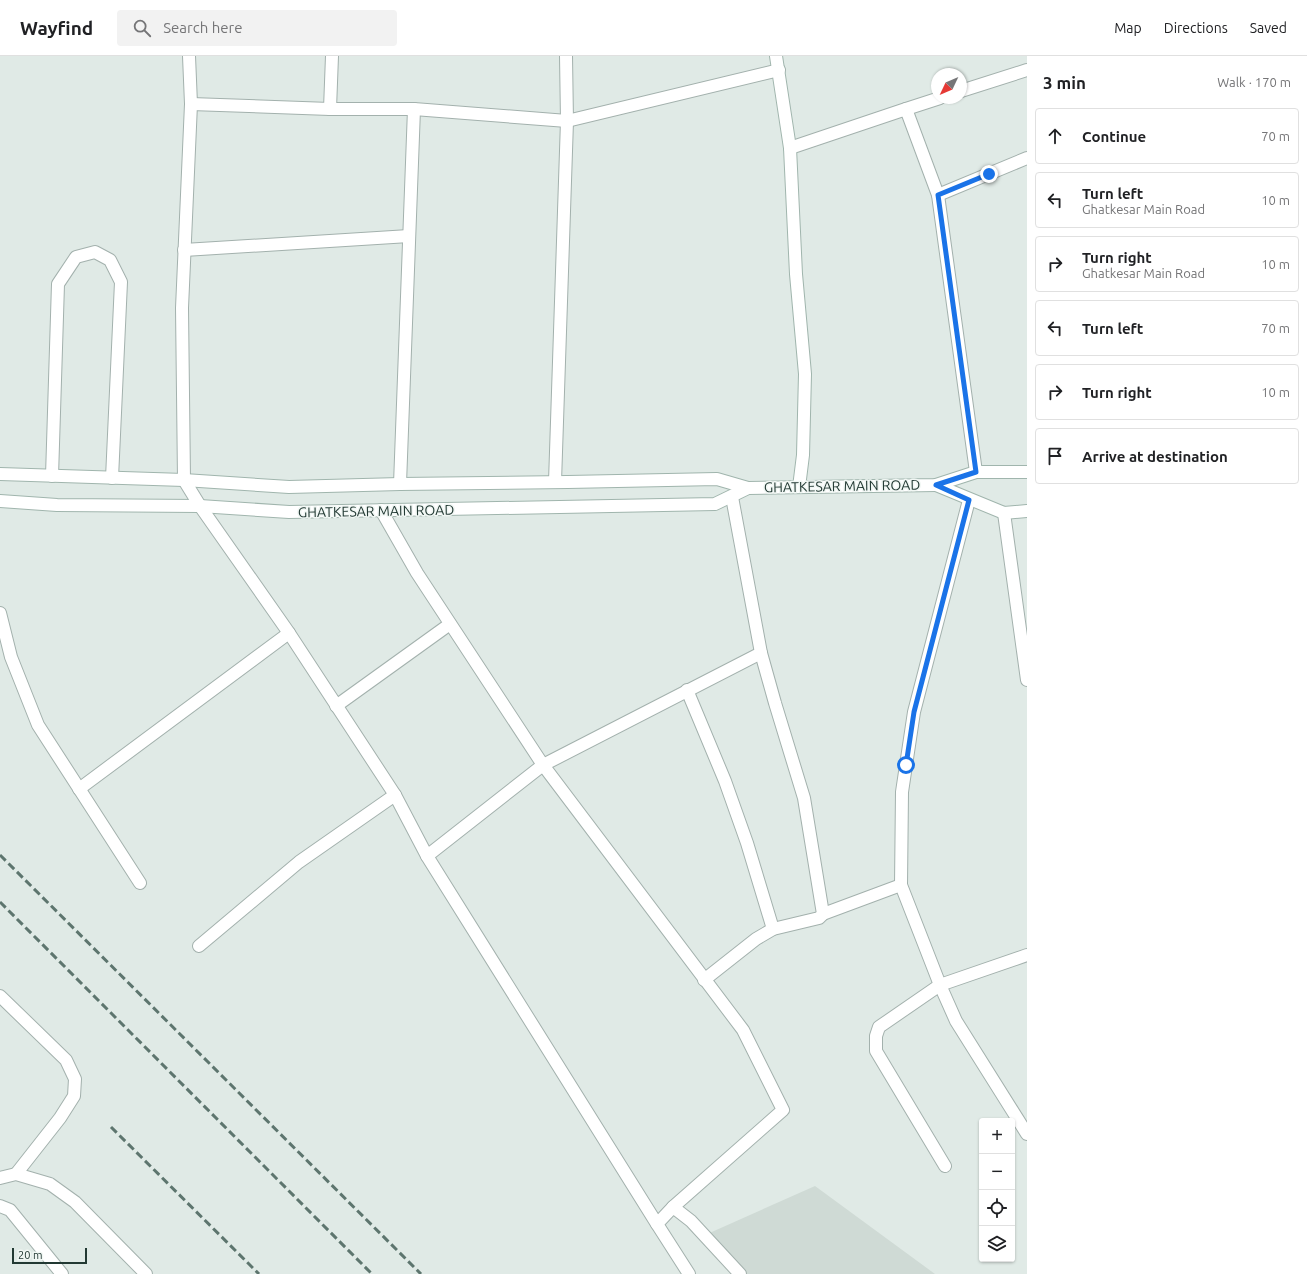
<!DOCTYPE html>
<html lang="en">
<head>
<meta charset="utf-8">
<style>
	body { margin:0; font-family:Ubuntu,sans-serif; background:#f2f2f2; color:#202124 }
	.controls { position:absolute; right:12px; bottom:12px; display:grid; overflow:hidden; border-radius:4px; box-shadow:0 1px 3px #0004 }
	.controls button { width:36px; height:36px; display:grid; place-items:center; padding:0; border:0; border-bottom:1px solid #e0e0e0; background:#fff; color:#202124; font:20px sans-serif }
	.compass { position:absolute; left:931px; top:12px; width:36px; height:36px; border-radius:50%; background:#fff; box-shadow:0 1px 3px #0004; rotate:226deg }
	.scale { position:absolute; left:12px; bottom:10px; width:75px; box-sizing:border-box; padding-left:4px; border:2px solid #223933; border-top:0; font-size:11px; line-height:14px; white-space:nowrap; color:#223933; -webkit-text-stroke:3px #f1f7f4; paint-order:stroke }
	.stop { position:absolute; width:12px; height:12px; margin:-9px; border:3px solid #1a73e8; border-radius:50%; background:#fff }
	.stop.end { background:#1a73e8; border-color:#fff; box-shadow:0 1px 4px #0008 }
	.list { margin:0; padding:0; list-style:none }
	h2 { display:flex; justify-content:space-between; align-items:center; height:52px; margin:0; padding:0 16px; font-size:17px }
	h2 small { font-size:13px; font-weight:400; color:#757577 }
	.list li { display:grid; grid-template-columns:26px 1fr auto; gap:12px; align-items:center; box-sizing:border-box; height:56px; margin:0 8px 8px; padding:0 8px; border:1px solid #e0e0e0; border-radius:4px }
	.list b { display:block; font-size:15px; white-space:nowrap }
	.list p { margin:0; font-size:13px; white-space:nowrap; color:#757577 }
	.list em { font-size:13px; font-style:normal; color:#757577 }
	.icon { flex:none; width:22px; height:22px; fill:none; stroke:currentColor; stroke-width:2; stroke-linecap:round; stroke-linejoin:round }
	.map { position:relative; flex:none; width:1027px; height:1218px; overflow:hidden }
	header { display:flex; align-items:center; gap:24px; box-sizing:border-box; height:56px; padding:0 20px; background:#fff; border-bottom:1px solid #e0e0e0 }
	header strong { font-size:19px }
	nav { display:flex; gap:22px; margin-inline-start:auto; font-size:14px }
	.search { width:280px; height:36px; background:#f2f2f2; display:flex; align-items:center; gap:10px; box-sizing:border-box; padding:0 14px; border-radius:4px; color:#757577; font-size:15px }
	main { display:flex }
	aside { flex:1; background:#fff }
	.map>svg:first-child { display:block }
</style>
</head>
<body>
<header>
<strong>Wayfind</strong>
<div class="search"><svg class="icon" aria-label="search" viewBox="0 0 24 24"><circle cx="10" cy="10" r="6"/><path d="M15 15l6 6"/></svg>Search here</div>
<nav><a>Map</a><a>Directions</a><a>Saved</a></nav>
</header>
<main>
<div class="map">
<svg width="1027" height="1218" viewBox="0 0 1027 1218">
	<rect width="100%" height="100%" fill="#e0eae6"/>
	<path fill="#cfdad5" d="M815,1130L935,1218H745L705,1179Z"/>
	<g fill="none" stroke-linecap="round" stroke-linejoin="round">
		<defs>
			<g id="lane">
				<path d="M52,420L58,228L76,201L95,196L110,204L121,226L112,422"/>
				<path d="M0,940L66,1004L75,1023L74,1040L60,1062L16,1118"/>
				<path d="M0,1122L16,1118L50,1128L75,1146L146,1218"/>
				<path d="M689,1218L657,1168L673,1151L691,1165L740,1218"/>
			</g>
			<g id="street">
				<path d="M189,0L191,48L182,252L184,424L200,450L289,577L395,739L427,800L657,1168"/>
				<path d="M961,35L1027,14"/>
				<path d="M191,48L330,53H414L400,428"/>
				<path d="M330,53L332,0"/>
				<path d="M414,53L567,65L779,14"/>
				<path d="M906,53L940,42"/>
				<path d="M790,92L906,53L938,139L976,416"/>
				<path d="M938,139L1027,102"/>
				<path d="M184,194L409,180"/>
				<path d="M555,426L567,65L566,0"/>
				<path d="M969,444L914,656L902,736L901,829L940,929L956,965L1027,1078"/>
				<path d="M381,454L417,517L543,709L743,974L783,1054L673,1151"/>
				<path d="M1004,457L1027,624"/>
				<path d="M0,557L11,601L38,669L140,827"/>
				<path d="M687,634L725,725L747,787L773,873"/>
				<path d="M336,650L450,568"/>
				<path d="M79,733L289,577"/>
				<path d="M427,800L543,709L761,597"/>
				<path d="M823,858L901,829"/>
				<path d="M199,890L299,806L395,739"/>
				<path d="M704,924L756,883L773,873L819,862L823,858L804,742L775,647L761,597L732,441"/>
				<path d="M945,1110L876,995V980L879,971L940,929L1027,899"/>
				<path d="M0,1150L10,1154L62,1218"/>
			</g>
			<g id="secondary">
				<path d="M776,0L790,92L796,218L805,318L803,399L799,431"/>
				<path d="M0,418L184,424L289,431L400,428L568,426L717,423L748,432L936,429L976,416H1027"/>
				<path d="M936,429L1004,457L1027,455"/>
				<path d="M0,445L57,449L200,450L289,456L715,448L748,432"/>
			</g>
		</defs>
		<use href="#lane" stroke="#a3b1ad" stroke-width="14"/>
		<use href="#street" stroke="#a3b1ad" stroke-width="14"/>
		<use href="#secondary" stroke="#a0b5ad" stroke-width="14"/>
		<use href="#lane" stroke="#fff" stroke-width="12"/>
		<use href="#street" stroke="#fff" stroke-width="12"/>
		<use href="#secondary" stroke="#fff" stroke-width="12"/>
		<g stroke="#5d756e" stroke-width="3" stroke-dasharray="8 4" stroke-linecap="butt">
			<path d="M0,799L421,1218"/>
			<path d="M0,846L372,1218"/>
			<path d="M111,1071L259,1218"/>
		</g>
	</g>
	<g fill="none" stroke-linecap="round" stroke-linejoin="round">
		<path stroke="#1a73e8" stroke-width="5" d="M906,709L914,656L969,444L936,429L976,416L938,139L989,118"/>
	</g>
	<g text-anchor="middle" stroke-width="3" stroke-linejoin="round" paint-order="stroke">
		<g font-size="14" fill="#223933" stroke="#f1f7f4">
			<text transform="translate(842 430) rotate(-1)" y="5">GHATKESAR MAIN ROAD</text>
			<text transform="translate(376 455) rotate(-1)" y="5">GHATKESAR MAIN ROAD</text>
		</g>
	</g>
</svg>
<div class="controls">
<button>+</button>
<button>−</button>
<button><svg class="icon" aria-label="locate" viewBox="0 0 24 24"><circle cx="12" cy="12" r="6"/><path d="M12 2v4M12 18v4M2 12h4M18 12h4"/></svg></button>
<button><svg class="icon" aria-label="layers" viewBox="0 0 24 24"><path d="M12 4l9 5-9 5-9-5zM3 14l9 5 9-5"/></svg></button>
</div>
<svg class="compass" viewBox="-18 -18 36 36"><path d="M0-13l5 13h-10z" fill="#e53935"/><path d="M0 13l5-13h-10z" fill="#757577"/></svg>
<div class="scale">20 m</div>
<div class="stop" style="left:906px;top:709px"></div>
<div class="stop end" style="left:989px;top:118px"></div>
</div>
<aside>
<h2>3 min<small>Walk · 170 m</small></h2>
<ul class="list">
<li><svg class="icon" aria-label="ahead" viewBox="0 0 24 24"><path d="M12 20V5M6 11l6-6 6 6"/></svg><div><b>Continue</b></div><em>70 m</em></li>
<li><svg class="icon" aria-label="left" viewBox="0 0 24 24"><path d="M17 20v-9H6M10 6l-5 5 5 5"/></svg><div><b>Turn left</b><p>Ghatkesar Main Road</p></div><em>10 m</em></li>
<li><svg class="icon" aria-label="right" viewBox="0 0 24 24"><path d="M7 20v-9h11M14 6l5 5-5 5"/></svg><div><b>Turn right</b><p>Ghatkesar Main Road</p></div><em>10 m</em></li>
<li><svg class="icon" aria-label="left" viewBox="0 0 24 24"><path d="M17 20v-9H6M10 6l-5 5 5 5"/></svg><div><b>Turn left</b></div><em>70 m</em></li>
<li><svg class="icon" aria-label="right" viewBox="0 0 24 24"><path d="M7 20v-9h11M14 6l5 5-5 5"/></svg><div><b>Turn right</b></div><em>10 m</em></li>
<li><svg class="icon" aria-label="arrive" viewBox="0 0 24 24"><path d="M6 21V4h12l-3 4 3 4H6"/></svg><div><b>Arrive at destination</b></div></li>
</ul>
</aside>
</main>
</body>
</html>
